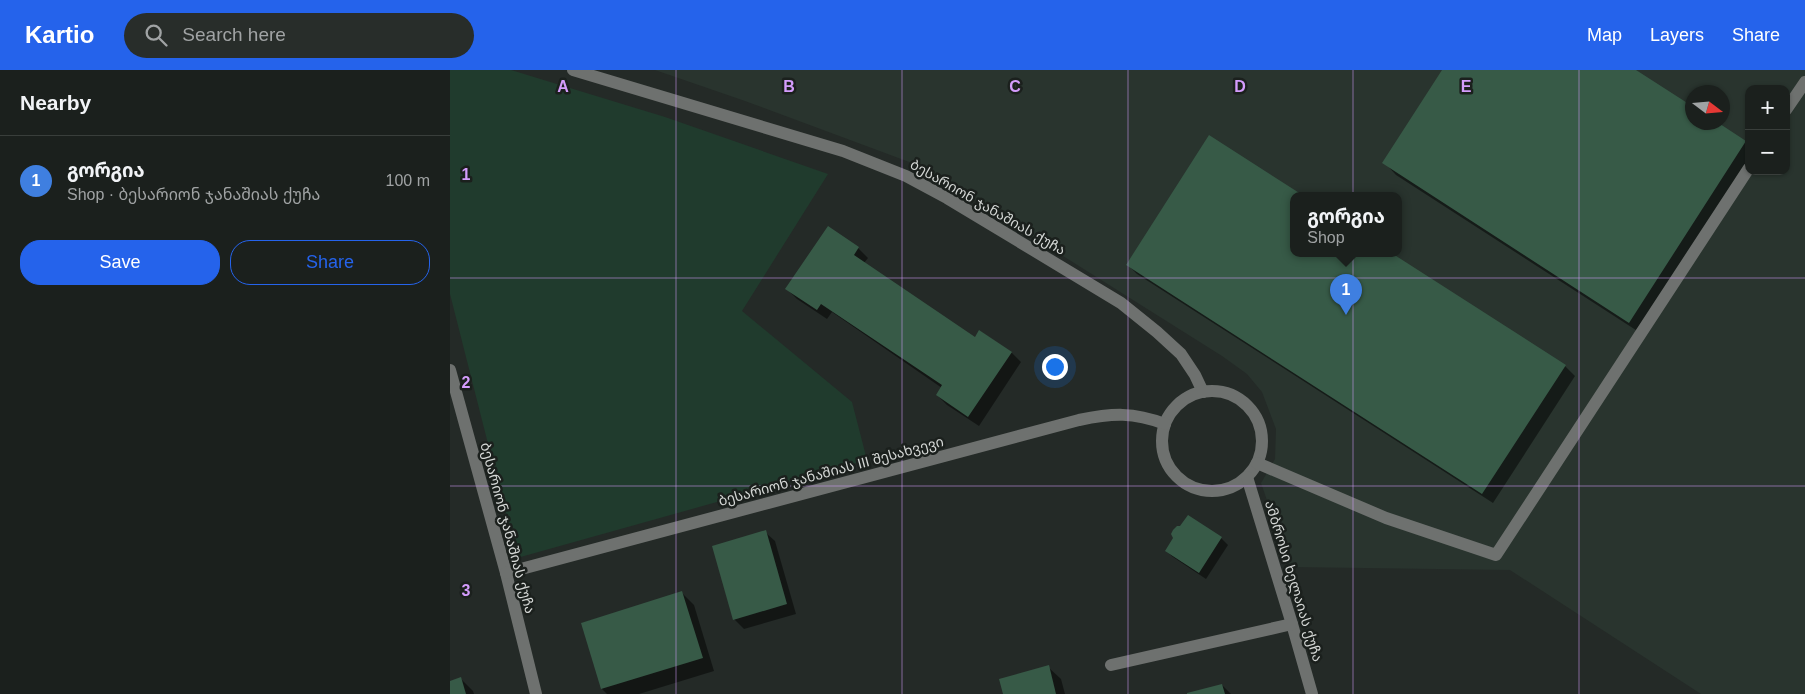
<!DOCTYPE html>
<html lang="en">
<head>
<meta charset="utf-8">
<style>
	body { margin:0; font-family:Helvetica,"Noto Sans Georgian",sans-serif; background:#282d2a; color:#f1f3f6 }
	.controls { position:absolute; right:15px; top:15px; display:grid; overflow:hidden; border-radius:10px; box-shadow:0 1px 4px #0004 }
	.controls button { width:45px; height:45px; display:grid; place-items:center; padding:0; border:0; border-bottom:1px solid #393e3b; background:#1b201d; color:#f1f3f6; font:25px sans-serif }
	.compass { position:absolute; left:1235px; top:15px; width:45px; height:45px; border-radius:50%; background:#1b201d; box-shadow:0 1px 4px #0004; rotate:106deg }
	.you { position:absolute; left:604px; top:296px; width:18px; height:18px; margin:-12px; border:4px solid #fff; border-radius:50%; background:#1a73e8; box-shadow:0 0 0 8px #1a73e833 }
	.badge { display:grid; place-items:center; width:32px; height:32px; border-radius:50%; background:#2563eb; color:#fff; font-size:16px; font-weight:700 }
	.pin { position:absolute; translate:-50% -41px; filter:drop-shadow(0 1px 2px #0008) }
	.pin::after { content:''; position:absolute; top:26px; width:18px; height:15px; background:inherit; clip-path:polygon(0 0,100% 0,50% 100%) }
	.popup { position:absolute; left:840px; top:122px; width:112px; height:65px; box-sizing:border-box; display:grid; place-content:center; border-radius:10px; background:#1b201d; filter:drop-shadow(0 1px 4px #0005); font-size:16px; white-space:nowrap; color:#a0a3a4 }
	.popup b { font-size:19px; color:#f1f3f6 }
	.popup::after { content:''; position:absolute; left:50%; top:100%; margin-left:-10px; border:10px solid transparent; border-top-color:#1b201d }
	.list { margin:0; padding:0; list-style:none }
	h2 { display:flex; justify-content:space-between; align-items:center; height:65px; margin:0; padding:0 20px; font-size:21px }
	h2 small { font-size:16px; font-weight:400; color:#a0a3a4 }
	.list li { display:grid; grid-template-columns:32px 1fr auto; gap:15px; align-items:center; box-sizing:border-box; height:90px; padding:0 20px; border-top:1px solid #393e3b }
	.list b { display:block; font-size:19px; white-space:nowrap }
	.list p { margin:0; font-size:16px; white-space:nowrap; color:#a0a3a4 }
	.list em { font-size:16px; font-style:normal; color:#a0a3a4 }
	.actions { display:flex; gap:10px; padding:15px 20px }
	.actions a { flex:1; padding:11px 0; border:1px solid #2563eb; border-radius:20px; text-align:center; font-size:18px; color:#2563eb }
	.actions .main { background:#2563eb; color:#fff }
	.icon { flex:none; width:28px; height:28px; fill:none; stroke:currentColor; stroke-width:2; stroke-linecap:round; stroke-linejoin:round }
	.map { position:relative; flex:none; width:1355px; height:624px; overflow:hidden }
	header { display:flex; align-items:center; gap:30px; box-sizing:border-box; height:70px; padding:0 25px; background:#2563eb; color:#fff }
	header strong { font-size:24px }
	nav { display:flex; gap:28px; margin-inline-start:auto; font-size:18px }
	.search { width:350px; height:45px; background:#282d2a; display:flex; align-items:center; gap:12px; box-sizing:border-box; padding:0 18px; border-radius:28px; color:#a0a3a4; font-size:19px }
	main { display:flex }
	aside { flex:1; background:#1b201d }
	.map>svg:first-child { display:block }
</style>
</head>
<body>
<header>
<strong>Kartio</strong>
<div class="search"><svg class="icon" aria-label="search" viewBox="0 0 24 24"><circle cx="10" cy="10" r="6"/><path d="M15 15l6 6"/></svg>Search here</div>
<nav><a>Map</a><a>Layers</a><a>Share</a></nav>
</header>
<main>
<aside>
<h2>Nearby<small></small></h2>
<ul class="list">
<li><span class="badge" style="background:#3f7fe0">1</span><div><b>გორგია</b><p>Shop · ბესარიონ ჯანაშიას ქუჩა</p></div><em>100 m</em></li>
</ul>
<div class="actions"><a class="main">Save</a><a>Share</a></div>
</aside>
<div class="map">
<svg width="1355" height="624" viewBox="0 0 1355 624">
	<rect width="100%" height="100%" fill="#242a27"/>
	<path fill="#29342e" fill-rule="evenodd" d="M205,0H1355V624H1251L1060,500L840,497L811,413L825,389L826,359L812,322L797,304L772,286L470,96L295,31ZM1299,19H1336V101H1299ZM1242,22H1272V52H1242ZM844,126H948V184H844Z"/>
	<path fill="#203b2d" d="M0,0H61L215,47L378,104L292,241L402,332L417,390L67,488L0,224Z"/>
	<g fill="#0007">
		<path d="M994,0H1184L1242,38V52H1265L1299,75V99L1192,264L946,105L934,92Z"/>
		<path d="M760,67L851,126H844V184H941L1115,296L1125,306L1043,433L687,204L678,195Z"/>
		<path d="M408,178L418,188L414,193L525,268L530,261L562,283L571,292L529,356L497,335L487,325L492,318L382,242L377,249L347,229L337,219Z"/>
		<path d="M738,447L771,468L778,475L756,509L723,487L716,481Z"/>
		<path d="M315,462L325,471L346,544L294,559L284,549Z"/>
		<path d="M232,523L244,535L264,601L189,624H157L152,619L132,553Z"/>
		<path d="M598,597L611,609L615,624H555L551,610Z"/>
		<path d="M11,609L23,621L24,624H0V612Z"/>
		<path d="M772,615L781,624H739Z"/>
	</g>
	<g fill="#375a47">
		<path d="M992,0H1186L1242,36V52H1267L1296,71L1179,253L932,93Z"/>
		<path d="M759,65L854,126H844V184H943L1116,295L1032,424L676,195Z"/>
		<path d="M378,156L409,177L404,185L525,267L529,260L562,282L518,347L486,325L492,315L371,234L367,240L335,219Z"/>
		<path d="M738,445L772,467L749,503L715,481L723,468L721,464L723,460L727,456H730Z"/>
		<path d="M316,460L337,534L283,550L262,476Z"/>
		<path d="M232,521L253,588L151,619L131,553Z"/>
		<path d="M599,595L606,624H553L549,609Z"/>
		<path d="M11,607L16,624H0V611Z"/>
		<path d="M772,614L775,624H737V623Z"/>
	</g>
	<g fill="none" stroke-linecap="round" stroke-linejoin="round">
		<g stroke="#6e716f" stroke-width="12">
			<path d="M123,0L393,81L456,106L497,128L671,233L707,262L731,284L745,305L753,322"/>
			<path d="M1336,40L1355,12"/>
			<path d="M0,300L56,503L86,624"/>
			<circle cx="762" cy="371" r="50"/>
			<path d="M807,393L936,448L1046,485L1299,98"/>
			<path d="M797,407L842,554L862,624"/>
			<path d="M56,503L629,350C663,343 683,342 715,354"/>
			<path d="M661,595L842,554"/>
		</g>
	</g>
	<path fill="none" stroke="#d49cfc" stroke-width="1" stroke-opacity="0.55" d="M226,0V624M452,0V624M678,0V624M903,0V624M1129,0V624M0,208H1355M0,416H1355"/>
	<g text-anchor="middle" stroke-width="5" stroke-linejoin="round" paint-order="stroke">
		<g font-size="14" fill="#d4d7d5" stroke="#1b201d">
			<text transform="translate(538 137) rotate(30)" y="5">ბესარიონ ჯანაშიას ქუჩა</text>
			<text transform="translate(381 401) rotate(-15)" y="5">ბესარიონ ჯანაშიას III შესახვევი</text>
			<text transform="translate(58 458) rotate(75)" y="5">ბესარიონ ჯანაშიას ქუჩა</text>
			<text transform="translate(844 511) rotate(73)" y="5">ამბროსი ხელაიას ქუჩა</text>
		</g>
	</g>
	<g font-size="16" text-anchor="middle" font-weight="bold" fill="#d49cfc" stroke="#1b201d" stroke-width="5" stroke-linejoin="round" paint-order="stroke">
		<text x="113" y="22">A</text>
		<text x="339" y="22">B</text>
		<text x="565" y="22">C</text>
		<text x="790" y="22">D</text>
		<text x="1016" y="22">E</text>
		<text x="16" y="110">1</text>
		<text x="16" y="318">2</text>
		<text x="16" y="526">3</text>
	</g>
</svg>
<div class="controls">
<button>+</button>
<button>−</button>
</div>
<svg class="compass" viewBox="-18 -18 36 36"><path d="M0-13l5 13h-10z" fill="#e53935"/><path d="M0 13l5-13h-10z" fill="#a0a3a4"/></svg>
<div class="you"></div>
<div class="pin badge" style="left:896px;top:245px;background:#3f7fe0">1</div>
<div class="popup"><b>გორგია</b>Shop</div>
</div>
</main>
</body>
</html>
